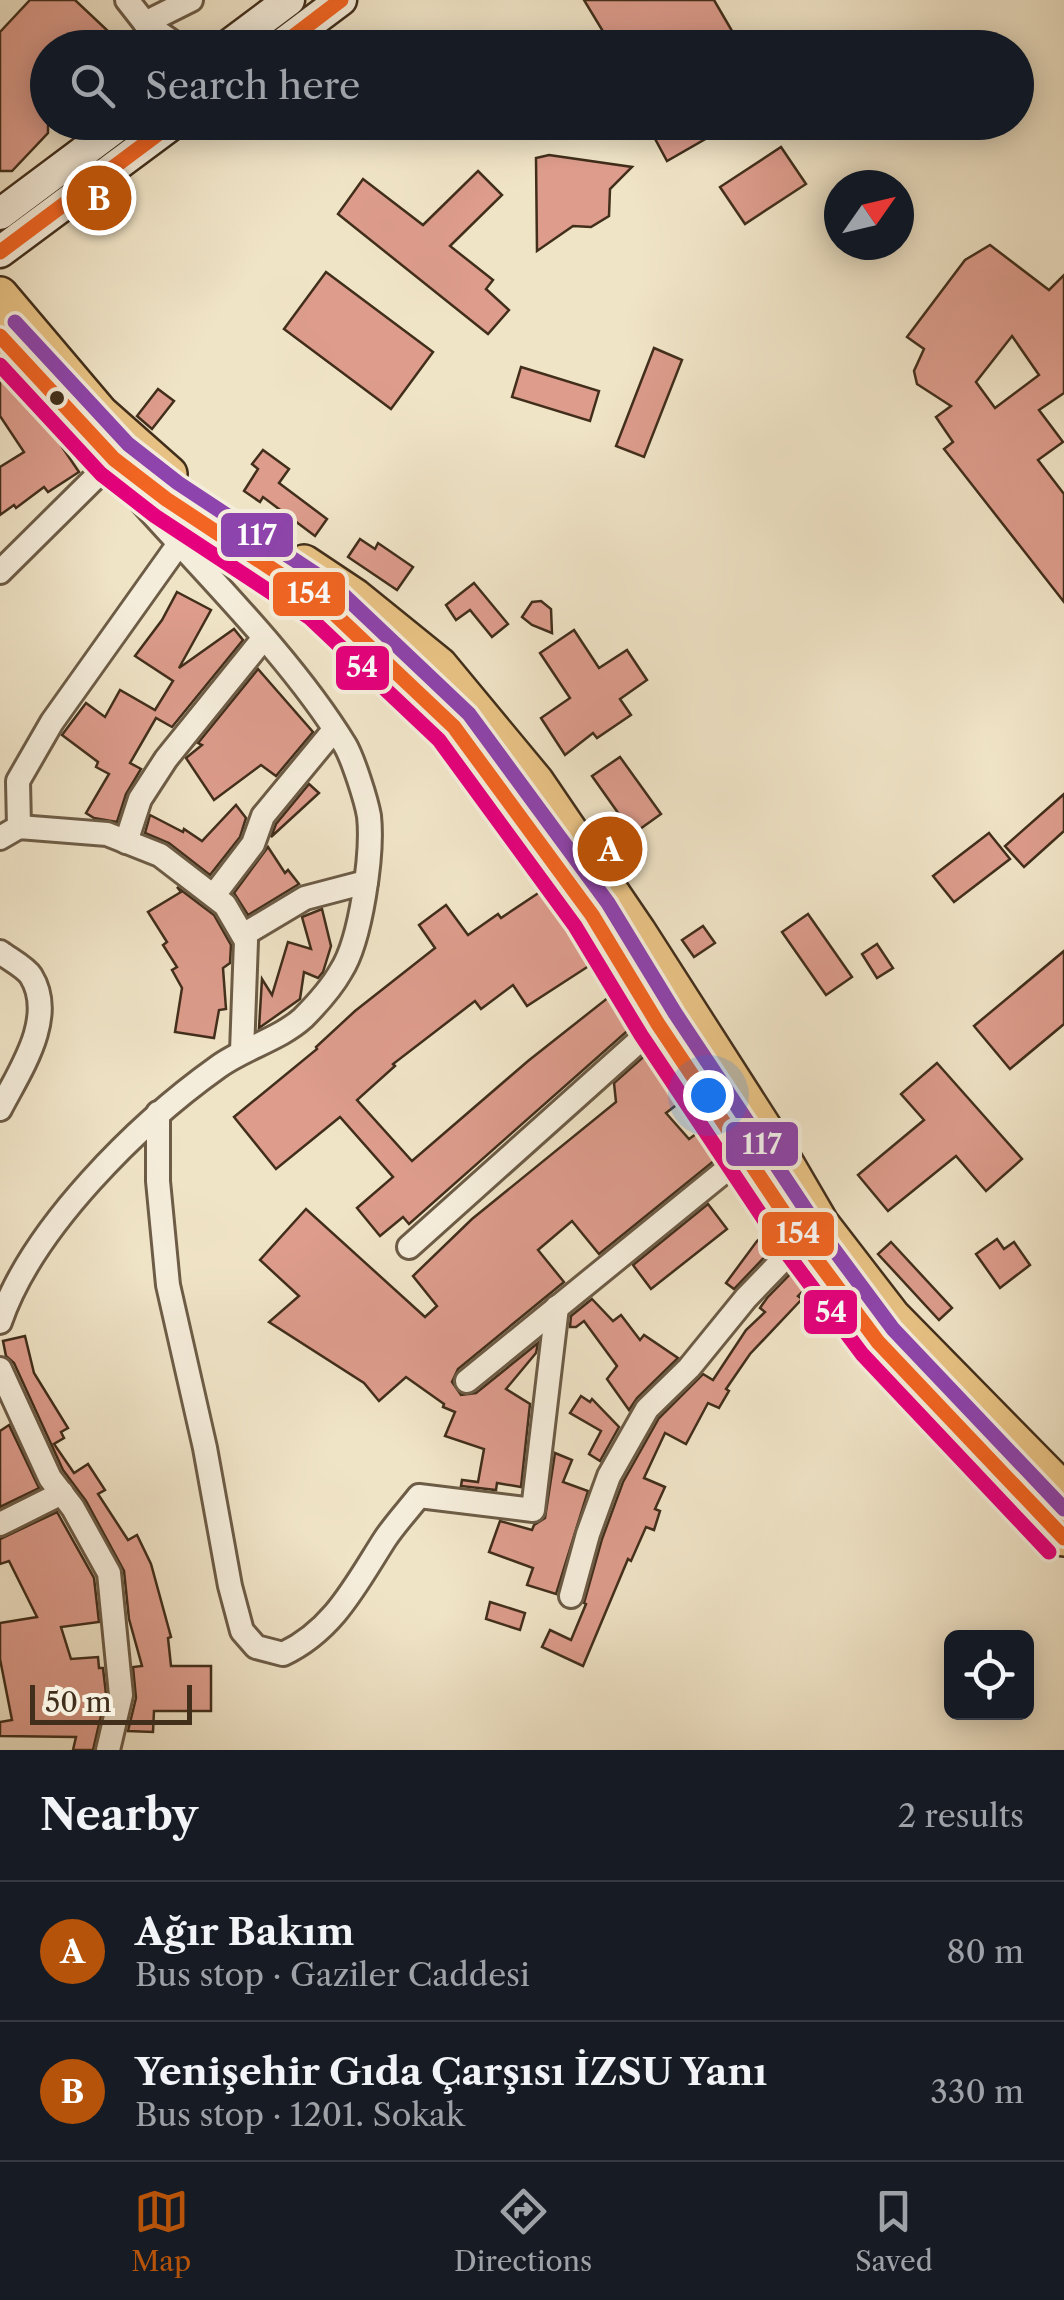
<!DOCTYPE html>
<html lang="en">
<head>
<meta charset="utf-8">
<style>
	body { margin:0; font-family:"Libre Caslon Text",serif; background:#242831; color:#f1f3f6 }
	.controls { position:absolute; right:30px; bottom:30px; display:grid; overflow:hidden; border-radius:15px; box-shadow:0 5px 25px #0003 }
	.controls button { width:90px; height:90px; display:grid; place-items:center; padding:0; border:0; border-bottom:2px solid #363941; background:#171b24; color:#f1f3f6; font:50px sans-serif }
	.compass { position:absolute; left:824px; top:170px; width:90px; height:90px; border-radius:50%; background:#171b24; box-shadow:0 5px 25px #0003; rotate:56deg }
	.scale { position:absolute; left:30px; bottom:25px; width:162px; box-sizing:border-box; padding-left:10px; border:5px solid #412e1b; border-top:0; font-size:28px; line-height:35px; white-space:nowrap; color:#412e1b; -webkit-text-stroke:8px #f5eddb; paint-order:stroke }
	.you { position:absolute; left:708px; top:1095px; width:35px; height:35px; margin:-25px; border:8px solid #fff; border-radius:50%; background:#1a73e8; box-shadow:0 0 0 15px #1a73e833 }
	.badge { display:grid; place-items:center; width:65px; height:65px; border-radius:50%; background:#b45309; color:#fff; font-size:32px; font-weight:700 }
	.pin { position:absolute; translate:-50% -50%; border:5px solid #fff; box-shadow:0 2px 10px #0006 }
	.list { margin:0; padding:0; list-style:none }
	h2 { display:flex; justify-content:space-between; align-items:center; height:130px; margin:0; padding:0 40px; font-size:42px }
	h2 small { font-size:32px; font-weight:400; color:#9ea1a6 }
	.list li { display:grid; grid-template-columns:65px 1fr auto; gap:30px; align-items:center; box-sizing:border-box; height:140px; padding:0 40px; border-top:2px solid #363941 }
	.list b { display:block; font-size:38px; white-space:nowrap }
	.list p { margin:0; font-size:32px; white-space:nowrap; color:#9ea1a6 }
	.list em { font-size:32px; font-style:normal; color:#9ea1a6 }
	.icon { flex:none; width:55px; height:55px; fill:none; stroke:currentColor; stroke-width:2; stroke-linecap:round; stroke-linejoin:round }
	.map { position:relative; flex:none; width:1064px; height:1750px; overflow:hidden }
	.search { position:absolute; background:#171b24; box-shadow:0 5px 25px #0003; left:30px; right:30px; top:30px; height:110px; display:flex; align-items:center; gap:25px; box-sizing:border-box; padding:0 35px; border-radius:55px; color:#9ea1a6; font-size:38px }
	.sheet { height:410px; background:#171b24 }
	nav { display:flex; justify-content:space-around; align-items:center; box-sizing:border-box; height:140px; border-top:2px solid #363941; background:#171b24; font-size:28px; color:#9ea1a6 }
	nav a { display:grid; justify-items:center; gap:5px }
	nav .on { color:#b45309 }
	.map>svg:first-child { display:block }
</style>
</head>
<body>
<div class="map">
<svg width="1064" height="1750" viewBox="0 0 1064 1750">
	<rect width="100%" height="100%" fill="#f0e4c7"/>
	<filter id="stains"><feTurbulence type="fractalNoise" baseFrequency=".002" numOctaves="4"/><feColorMatrix values="0 0 0 0 .2 0 0 0 0 .09 0 0 0 0 .02 0 0 0 .5 -.17"/></filter>
	<radialGradient id="worn" r=".72"><stop offset=".6" stop-color="#630" stop-opacity="0"/><stop offset="1" stop-color="#630" stop-opacity=".3"/></radialGradient>
	<g fill="#dd9c8c" stroke="#412e1b" stroke-width="2.5" fill-rule="evenodd">
		<path d="M30,0H75L126,48H48V133L12,171H0V32Z"/>
		<path d="M584,0H714L742,48H613Z"/>
		<path d="M646,122H735L667,161Z"/>
		<path d="M781,147L806,184L745,224L720,187Z"/>
		<path d="M549,155L632,167L610,189L609,216L591,227L573,226L537,251L536,158Z"/>
		<path d="M478,171L502,195L450,246L493,280L486,289L509,310L488,334L338,214L363,179L423,225Z"/>
		<path d="M990,245L1049,290L1064,275V393L1039,410L1063,442L1038,460L1064,494V602L944,449L953,442L936,417L951,406L917,384L914,371L924,349L907,337L965,260ZM1012,336L1039,375L995,408L976,382Z"/>
		<path d="M326,272L433,352L391,409L284,329Z"/>
		<path d="M654,348L682,360L644,457L616,446Z"/>
		<path d="M0,367L21,396L24,394L52,428L54,427L67,444L62,447L79,472L48,492L44,487L16,508L14,505L0,515V467L24,452L0,416Z"/>
		<path d="M521,367L599,391L590,421L512,397Z"/>
		<path d="M158,389L174,401L152,429L137,416Z"/>
		<path d="M263,450L289,469L279,483L327,519L315,536L263,497L260,502L244,491L258,469L252,464Z"/>
		<path d="M360,539L375,549L378,543L413,567L397,590L348,557Z"/>
		<path d="M474,583L508,624L492,637L470,610L456,620L446,605Z"/>
		<path d="M177,592L211,610L179,668L234,629L243,640L172,727L156,718L130,763L141,769L126,794L117,822L94,818L86,813L109,774L96,767L98,762L62,735L86,703L105,717L120,690L155,710L173,681L135,656L162,620Z"/>
		<path d="M541,601L551,609L552,633L532,625L522,617L532,602Z"/>
		<path d="M574,630L599,668L627,650L647,680L620,699L631,715L597,738L593,733L565,755L541,718L570,698L540,653Z"/>
		<path d="M258,669L313,732L276,776L261,765L214,800L186,758L202,745L198,743Z"/>
		<path d="M620,757L661,814L633,834L592,776Z"/>
		<path d="M309,784L319,793L271,837L276,824Z"/>
		<path d="M1064,794V831L1024,867L1005,846Z"/>
		<path d="M236,805L246,818L240,837L210,875L169,843L145,833L150,815L183,832L184,829L202,841Z"/>
		<path d="M989,833L1010,859L954,902L933,876Z"/>
		<path d="M268,847L285,873L288,870L299,884L248,915L234,893Z"/>
		<path d="M177,887L214,915L231,945L230,963L223,968L226,1009L219,1010L214,1038L175,1032L182,988L172,970L177,967L163,945L167,942L148,912L181,892Z"/>
		<path d="M546,888L595,962L527,1006L513,985L481,1009L475,1001L393,1064L395,1066L357,1100L412,1161L528,1061L614,993L634,1025L409,1224L403,1217L380,1236L357,1208L393,1177L340,1117L276,1169L234,1117L317,1049L316,1047L355,1011L435,948L419,925L446,905L468,935L498,914L501,918Z"/>
		<path d="M322,909L331,946L323,972L318,978L304,972L300,999L259,1028L262,979L272,995L288,942L311,949L302,917Z"/>
		<path d="M808,914L852,977L826,995L782,932Z"/>
		<path d="M703,926L715,943L694,957L682,940Z"/>
		<path d="M877,944L893,968L877,978L862,954Z"/>
		<path d="M1064,951V1024L1010,1069L974,1026Z"/>
		<path d="M650,1051L683,1100L666,1113L689,1139L703,1129L720,1156L599,1254L572,1221L538,1250L564,1282L458,1369L452,1382L461,1395L476,1393L538,1343L536,1353L506,1389L530,1404L521,1487L497,1483L496,1490L461,1486L462,1480L478,1482L484,1449L445,1436L455,1412L443,1407L444,1404L406,1377L379,1401L364,1383L269,1322L299,1296L260,1260L306,1209L425,1317L437,1306L413,1276L472,1219L616,1102L614,1083Z"/>
		<path d="M937,1063L1022,1159L986,1191L956,1156L888,1211L858,1175L924,1120L901,1094Z"/>
		<path d="M708,1204L727,1229L651,1289L633,1265Z"/>
		<path d="M770,1230L778,1243L734,1289L726,1283L757,1241Z"/>
		<path d="M997,1239L1004,1249L1014,1242L1030,1265L1000,1288L976,1254Z"/>
		<path d="M891,1242L952,1308L939,1320L878,1254Z"/>
		<path d="M796,1268L809,1285L798,1296L802,1299L750,1354L726,1389L729,1391L719,1408L708,1403L686,1444L665,1433L644,1478L665,1487L655,1509L660,1511L654,1530L646,1527L631,1561L628,1559L583,1666L542,1647L550,1630L571,1640L586,1604L584,1603L602,1539L623,1482L659,1418L703,1374L713,1380L746,1330L765,1312L760,1308L767,1298Z"/>
		<path d="M592,1299L613,1321L621,1315L640,1340L644,1335L678,1358L637,1398L629,1410L607,1379L617,1366L584,1321L576,1327H570L571,1316Z"/>
		<path d="M25,1336L34,1373L68,1428L61,1432L64,1438L54,1444L74,1473L88,1464L105,1490L98,1494L128,1540L137,1535L151,1564L171,1637L168,1638L171,1666H211V1711H154L153,1732L128,1731L136,1698L133,1667L142,1666L129,1619L124,1571L86,1501L63,1470L14,1363L6,1356L3,1341Z"/>
		<path d="M581,1396L590,1402L592,1399L619,1427L600,1461L589,1454L601,1431L570,1413Z"/>
		<path d="M9,1425L39,1488L0,1507V1431Z"/>
		<path d="M555,1453L572,1460L563,1482L588,1491L556,1594L527,1585L533,1568L489,1552L500,1521L532,1530L534,1525L545,1518Z"/>
		<path d="M57,1512L94,1578L99,1622L61,1627L71,1659L98,1657L99,1668H103L106,1694L93,1750H73L76,1737L0,1736V1722L12,1720L0,1659V1623L37,1617L9,1561L0,1564V1539Z"/>
		<path d="M490,1602L525,1613L520,1630L486,1619Z"/>
	</g>
	<g fill="none" stroke-linecap="round" stroke-linejoin="round">
		<defs>
			<g id="street">
				<path d="M127,0L145,23L181,48"/>
				<path d="M145,23L191,0"/>
				<path d="M0,572L114,459"/>
				<path d="M19,827L18,781L52,722L178,545"/>
				<path d="M0,838L19,827L107,834L160,855L225,905L246,941L242,1052"/>
				<path d="M126,842L140,799L166,759L263,639"/>
				<path d="M214,895L253,844L263,816L334,730"/>
				<path d="M243,935L305,898L366,882"/>
				<path d="M0,952C9,959 25,967 31,976C57,1018 19,1072 0,1109"/>
				<path d="M158,1113V1181L168,1285L205,1448L230,1586L242,1631L256,1647L283,1654C334,1630 356,1584 385,1539C395,1524 408,1510 419,1496L533,1510L557,1307"/>
				<path d="M409,1247L658,1024"/>
				<path d="M0,1322C32,1228 138,1124 218,1067C244,1048 280,1039 303,1018C316,1005 332,987 341,971C361,940 373,853 369,816C366,799 353,759 345,745C288,652 193,562 121,479"/>
				<path d="M0,1369L50,1478L73,1508L109,1573L121,1695L108,1750"/>
				<path d="M467,1381L747,1153"/>
				<path d="M0,1524L62,1493"/>
				<path d="M571,1596L588,1534L609,1476L647,1409L689,1368L746,1298L802,1240"/>
			</g>
			<g id="secondary">
				<path d="M225,48L289,0"/>
				<path d="M277,48L341,0"/>
				<path d="M0,214L123,122"/>
				<path d="M0,252L175,122"/>
			</g>
			<g id="primary">
				<path d="M0,295L100,413L169,474"/>
				<path d="M0,336L114,459L166,499L322,602L454,727L592,915L658,1024L802,1240L878,1342L1064,1538"/>
				<path d="M304,563L355,597L439,665L536,782L638,932L779,1152L821,1224L892,1316L1064,1491"/>
			</g>
		</defs>
		<use href="#street" stroke="#6d5c46" stroke-width="28"/>
		<use href="#secondary" stroke="#412e1b" stroke-width="35"/>
		<use href="#primary" stroke="#412e1b" stroke-width="40"/>
		<use href="#street" stroke="#f5eddb" stroke-width="22"/>
		<use href="#secondary" stroke="#f5eddb" stroke-width="30"/>
		<use href="#primary" stroke="#e8c284" stroke-width="35"/>
		<defs>
			<g id="bus-1">
				<path d="M278,48L341,0"/>
				<path d="M0,252L174,122"/>
				<path d="M0,336L114,459L166,499L322,602L454,727L592,915L658,1024L802,1240L878,1342L1064,1538"/>
			</g>
			<path id="bus-2" d="M0,365L101,474L155,516L310,618L439,740L575,926L641,1035L785,1251L862,1354L1049,1552"/>
			<path id="bus-3" d="M15,322L128,444L178,483L334,586L469,714L608,903L675,1013L818,1228L893,1329L1064,1509"/>
		</defs>
		<use href="#bus-1" stroke="#f5eddb" stroke-width="22"/>
		<use href="#bus-2" stroke="#f5eddb" stroke-width="22"/>
		<use href="#bus-3" stroke="#f5eddb" stroke-width="22"/>
		<use href="#bus-1" stroke="#f26522" stroke-width="15"/>
		<use href="#bus-2" stroke="#e5007d" stroke-width="15"/>
		<use href="#bus-3" stroke="#8e44ad" stroke-width="15"/>
	</g>
	<circle fill="#412e1b" stroke="#f5eddb" stroke-width="4" cx="57" cy="398" r="9"/>
	<g stroke="#f5eddb" stroke-width="4">
		<rect x="219" y="511" width="76" height="48" rx="10" fill="#8e44ad"/>
		<rect x="271" y="570" width="76" height="48" rx="10" fill="#f26522"/>
		<rect x="334" y="644" width="57" height="48" rx="10" fill="#e5007d"/>
		<rect x="724" y="1120" width="76" height="48" rx="10" fill="#8e44ad"/>
		<rect x="760" y="1210" width="76" height="48" rx="10" fill="#f26522"/>
		<rect x="802" y="1288" width="57" height="48" rx="10" fill="#e5007d"/>
	</g>
	<g font-size="28" text-anchor="middle" font-weight="bold" fill="#fff">
		<text x="257" y="545">117</text>
		<text x="309" y="603">154</text>
		<text x="362" y="677">54</text>
		<text x="762" y="1154">117</text>
		<text x="798" y="1243">154</text>
		<text x="831" y="1322">54</text>
	</g>
	<rect width="100%" height="100%" filter="url(#stains)"/>
	<rect width="100%" height="100%" fill="url(#worn)"/>
</svg>
<div class="controls">
<button><svg class="icon" aria-label="locate" viewBox="0 0 24 24"><circle cx="12" cy="12" r="6"/><path d="M12 2v4M12 18v4M2 12h4M18 12h4"/></svg></button>
</div>
<svg class="compass" viewBox="-18 -18 36 36"><path d="M0-13l5 13h-10z" fill="#e53935"/><path d="M0 13l5-13h-10z" fill="#9ea1a6"/></svg>
<div class="scale">50 m</div>
<div class="you"></div>
<div class="pin badge" style="left:610px;top:849px">A</div>
<div class="pin badge" style="left:99px;top:198px">B</div>
<div class="search"><svg class="icon" aria-label="search" viewBox="0 0 24 24"><circle cx="10" cy="10" r="6"/><path d="M15 15l6 6"/></svg>Search here</div>
</div>
<section class="sheet">
<h2>Nearby<small>2 results</small></h2>
<ul class="list">
<li><span class="badge">A</span><div><b>Ağır Bakım</b><p>Bus stop · Gaziler Caddesi</p></div><em>80 m</em></li>
<li><span class="badge">B</span><div><b>Yenişehir Gıda Çarşısı İZSU Yanı</b><p>Bus stop · 1201. Sokak</p></div><em>330 m</em></li>
</ul>
</section>
<nav>
<a class="on"><svg class="icon" aria-label="map" viewBox="0 0 24 24"><path d="M3 6l6-2 6 2 6-2v14l-6 2-6-2-6 2zM9 4v14M15 6v14"/></svg>Map</a>
<a><svg class="icon" aria-label="directions" viewBox="0 0 24 24"><path d="M12 3l9 9-9 9-9-9zM9 14v-3h6M13 9l2 2-2 2"/></svg>Directions</a>
<a><svg class="icon" aria-label="saved" viewBox="0 0 24 24"><path d="M7 4h10v16l-5-4-5 4z"/></svg>Saved</a>
</nav>
</body>
</html>
